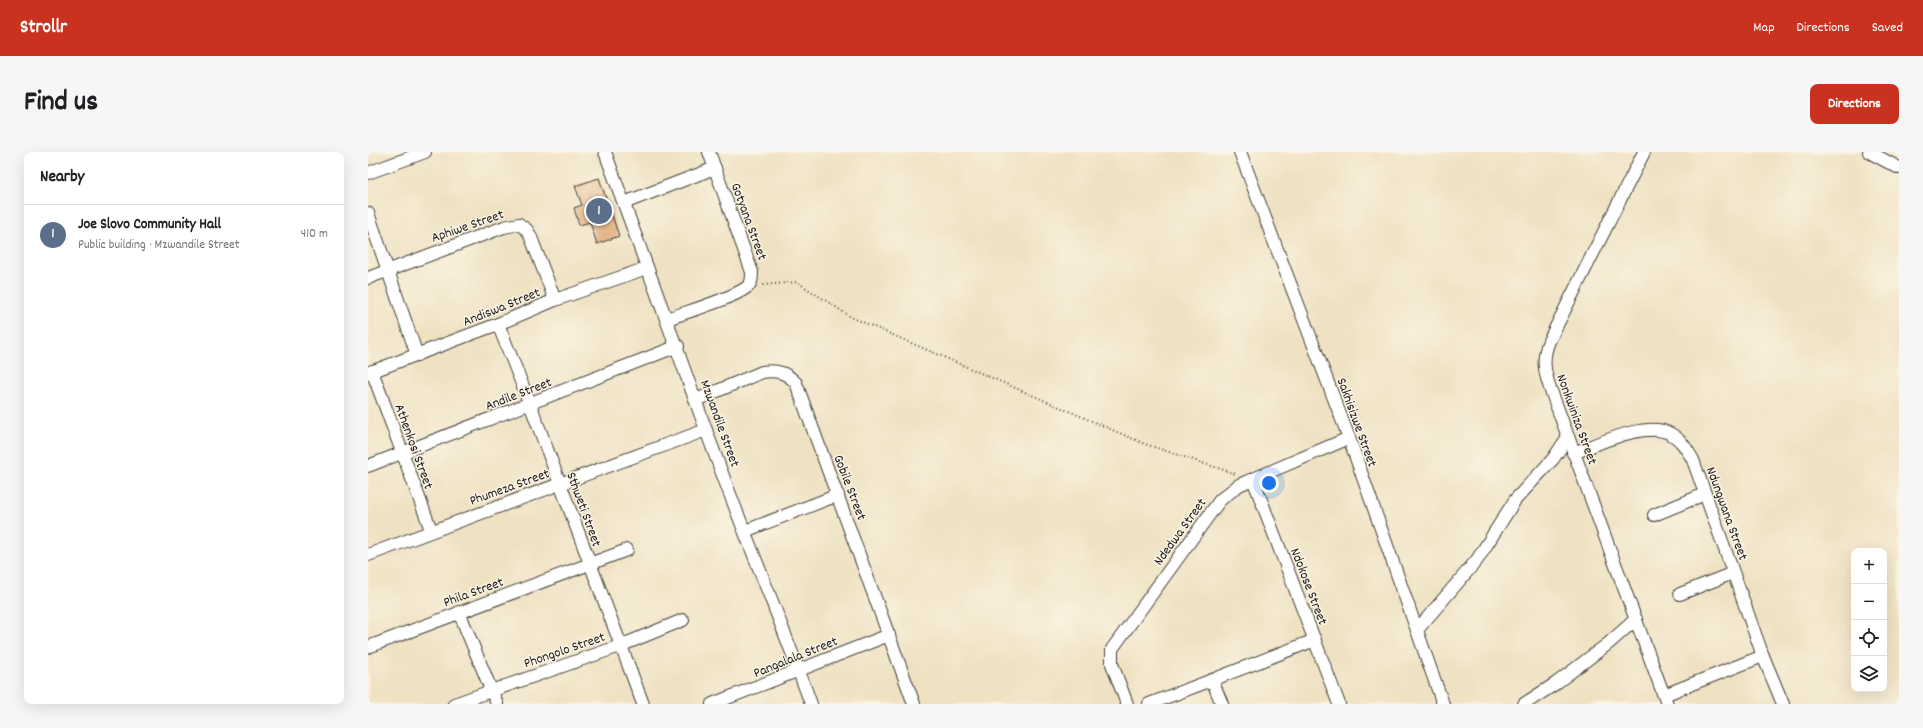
<!DOCTYPE html>
<html lang="en">
<head>
<meta charset="utf-8">
<style>
	body { margin:0; font-family:Dekko,sans-serif; background:#f6f6f6; color:#202124 }
	.controls { position:absolute; right:12px; bottom:12px; display:grid; overflow:hidden; border-radius:8px; box-shadow:0 4px 16px #0002 }
	.controls button { width:36px; height:36px; display:grid; place-items:center; padding:0; border:0; border-bottom:1px solid #e0e0e0; background:#fff; color:#202124; font:20px sans-serif }
	.you { position:absolute; left:901px; top:331px; width:14px; height:14px; margin:-10px; border:3px solid #fff; border-radius:50%; background:#1a73e8; box-shadow:0 0 0 6px #1a73e833 }
	.badge { display:grid; place-items:center; width:26px; height:26px; border-radius:50%; background:#c8321e; color:#fff; font-size:13px; font-weight:700 }
	.pin { position:absolute; translate:-50% -50%; border:2px solid #fff; box-shadow:0 1px 4px #0006 }
	.list { margin:0; padding:0; list-style:none }
	h2 { display:flex; justify-content:space-between; align-items:center; height:52px; margin:0; padding:0 16px; font-size:17px }
	h2 small { font-size:13px; font-weight:400; color:#757577 }
	.list li { display:grid; grid-template-columns:26px 1fr auto; gap:12px; align-items:center; box-sizing:border-box; height:60px; padding:0 16px; border-top:1px solid #e0e0e0 }
	.list b { display:block; font-size:15px; white-space:nowrap }
	.list p { margin:0; font-size:13px; white-space:nowrap; color:#757577 }
	.list em { font-size:13px; font-style:normal; color:#757577 }
	.icon { flex:none; width:22px; height:22px; fill:none; stroke:currentColor; stroke-width:2; stroke-linecap:round; stroke-linejoin:round }
	.map { position:relative; flex:none; width:1531px; height:552px; overflow:hidden; border-radius:8px }
	header { display:flex; align-items:center; gap:24px; box-sizing:border-box; height:56px; padding:0 20px; background:#c8321e; color:#fff }
	header strong { font-size:19px }
	nav { display:flex; gap:22px; margin-inline-start:auto; font-size:14px }
	.intro { display:flex; align-items:center; justify-content:space-between; box-sizing:border-box; height:96px; padding:0 24px }
	h1 { margin:0; font-size:28px }
	.button { padding:10px 18px; border-radius:8px; background:#c8321e; color:#fff; font-size:14px; font-weight:700 }
	main { display:flex; gap:24px; padding:0 24px }
	aside { flex:1; background:#fff; border-radius:8px; box-shadow:0 4px 16px #0002 }
	.map>svg:first-child { display:block }
</style>
</head>
<body>
<header>
<strong>Strollr</strong>
<nav><a>Map</a><a>Directions</a><a>Saved</a></nav>
</header>
<div class="intro"><h1>Find us</h1><a class="button">Directions</a></div>
<main>
<aside>
<h2>Nearby<small></small></h2>
<ul class="list">
<li><span class="badge" style="background:#5c6f8a">1</span><div><b>Joe Slovo Community Hall</b><p>Public building · Mzwandile Street</p></div><em>410 m</em></li>
</ul>
</aside>
<div class="map">
<svg width="1531" height="552" viewBox="0 0 1531 552">
	<rect width="100%" height="100%" fill="#fcf5e5"/>
	<filter id="ink" filterUnits="userSpaceOnUse"><feTurbulence type="fractalNoise" baseFrequency=".025" numOctaves="2"/><feDisplacementMap in="SourceGraphic" scale="8" xChannelSelector="R" yChannelSelector="G"/><feConvolveMatrix kernelMatrix="1 2 1 2 8 2 1 2 1" color-interpolation-filters="sRGB"/></filter>
	<filter id="wash" filterUnits="userSpaceOnUse"><feTurbulence type="fractalNoise" baseFrequency=".012" numOctaves="4" result="noise"/><feDisplacementMap in="SourceGraphic" scale="16" xChannelSelector="R" yChannelSelector="G"/><feGaussianBlur stdDeviation="0.9" result="paint"/><feColorMatrix in="noise" values="0 0 0 0 0 0 0 0 0 0 0 0 0 0 0 0 0 1.4 0 .05"/><feComposite in="paint" operator="in"/></filter>
	<g filter="url(#wash)">
		<rect width="100%" height="100%" fill="#efe2c3"/>
		<g id="blocks">
			<path fill="#dfa977" d="M231,26L251,84L229,92L222,70L211,73L206,56L214,53L207,34Z"/>
		</g>
	</g>
	<g filter="url(#ink)">
		<use href="#blocks" fill-opacity="0" stroke="#3c3a35" stroke-width="1"/>
		<g fill="none" stroke-linecap="round" stroke-linejoin="round">
			<defs>
				<g id="minor">
					<path d="M237,0C271,93 305,185 338,278C371,370 410,460 443,552"/>
					<path d="M872,0L981,286L1075,552"/>
					<path d="M1276,0L1181,189C1174,206 1176,219 1182,236L1299,552"/>
					<path d="M1501,0L1531,16"/>
					<path d="M0,21L57,0"/>
					<path d="M256,51L347,16"/>
					<path d="M0,61L49,203"/>
					<path d="M0,126L136,75L151,72L159,78L162,83L187,148"/>
					<path d="M299,167C315,161 374,144 382,132C384,129 384,124 384,120L341,0"/>
					<path d="M130,172L162,252L275,552"/>
					<path d="M4,219L63,378"/>
					<path d="M0,221L130,172L187,148L279,116"/>
					<path d="M328,248L394,220C409,218 418,220 428,231L546,552"/>
					<path d="M1205,301C1231,292 1278,268 1303,282C1314,288 1319,298 1325,308L1395,504L1415,552"/>
					<path d="M0,314L310,194"/>
					<path d="M885,327L971,552"/>
					<path d="M1286,363L1337,342"/>
					<path d="M377,379L470,343"/>
					<path d="M0,403L338,278"/>
					<path d="M1312,442L1365,421"/>
					<path d="M91,460L129,552"/>
					<path d="M1049,478L1109,408L1147,348L1185,307L1200,285"/>
					<path d="M0,495L259,398"/>
					<path d="M844,528L947,488"/>
					<path d="M1296,543L1395,504"/>
					<path d="M86,552L252,494L315,468"/>
					<path d="M344,552L521,483"/>
					<path d="M759,552L744,512V497L852,348L871,333L981,286"/>
					<path d="M781,552L844,528L854,552"/>
					<path d="M1156,552L1187,532L1241,491L1268,467"/>
				</g>
			</defs>
			<use href="#minor" stroke="#3c3a35" stroke-width="14"/>
			<path stroke="#3c3a35" stroke-width="2" stroke-dasharray="1 3" stroke-linecap="butt" d="M395,133L429,130L483,165L777,292L868,322"/>
			<use href="#minor" stroke="#fff" stroke-width="12"/>
		</g>
	</g>
	<g text-anchor="middle" stroke-width="3" stroke-linejoin="round" paint-order="stroke">
		<g font-size="14" fill="#1c1c1c" stroke="#fcf5e5">
			<text transform="translate(382 69) rotate(70)" y="5">Gotyana Street</text>
			<text transform="translate(99 73) rotate(-19)" y="5">Aphiwe Street</text>
			<text transform="translate(133 154) rotate(-22)" y="5">Andiswa Street</text>
			<text transform="translate(150 241) rotate(-21)" y="5">Andile Street</text>
			<text transform="translate(1210 267) rotate(70)" y="5">Nonkwiniza Street</text>
			<text transform="translate(990 270) rotate(70)" y="5">Sakhisizwe Street</text>
			<text transform="translate(353 271) rotate(70)" y="5">Mzwandile Street</text>
			<text transform="translate(47 294) rotate(70)" y="5">Athenkosi Street</text>
			<text transform="translate(141 334) rotate(-20)" y="5">Phumeza Street</text>
			<text transform="translate(483 335) rotate(69)" y="5">Gobile Street</text>
			<text transform="translate(217 357) rotate(70)" y="5">Sthweti Street</text>
			<text transform="translate(1360 361) rotate(70)" y="5">Ndungwana Street</text>
			<text transform="translate(811 379) rotate(-54)" y="5">Ndedwa Street</text>
			<text transform="translate(942 434) rotate(69)" y="5">Ndokose Street</text>
			<text transform="translate(105 439) rotate(-20)" y="5">Phila Street</text>
			<text transform="translate(196 497) rotate(-19)" y="5">Phongolo Street</text>
			<text transform="translate(427 504) rotate(-22)" y="5">Pangalala Street</text>
		</g>
	</g>
</svg>
<div class="controls">
<button>+</button>
<button>−</button>
<button><svg class="icon" aria-label="locate" viewBox="0 0 24 24"><circle cx="12" cy="12" r="6"/><path d="M12 2v4M12 18v4M2 12h4M18 12h4"/></svg></button>
<button><svg class="icon" aria-label="layers" viewBox="0 0 24 24"><path d="M12 4l9 5-9 5-9-5zM3 14l9 5 9-5"/></svg></button>
</div>
<div class="you"></div>
<div class="pin badge" style="left:231px;top:59px;background:#5c6f8a">1</div>
</div>
</main>
</body>
</html>
